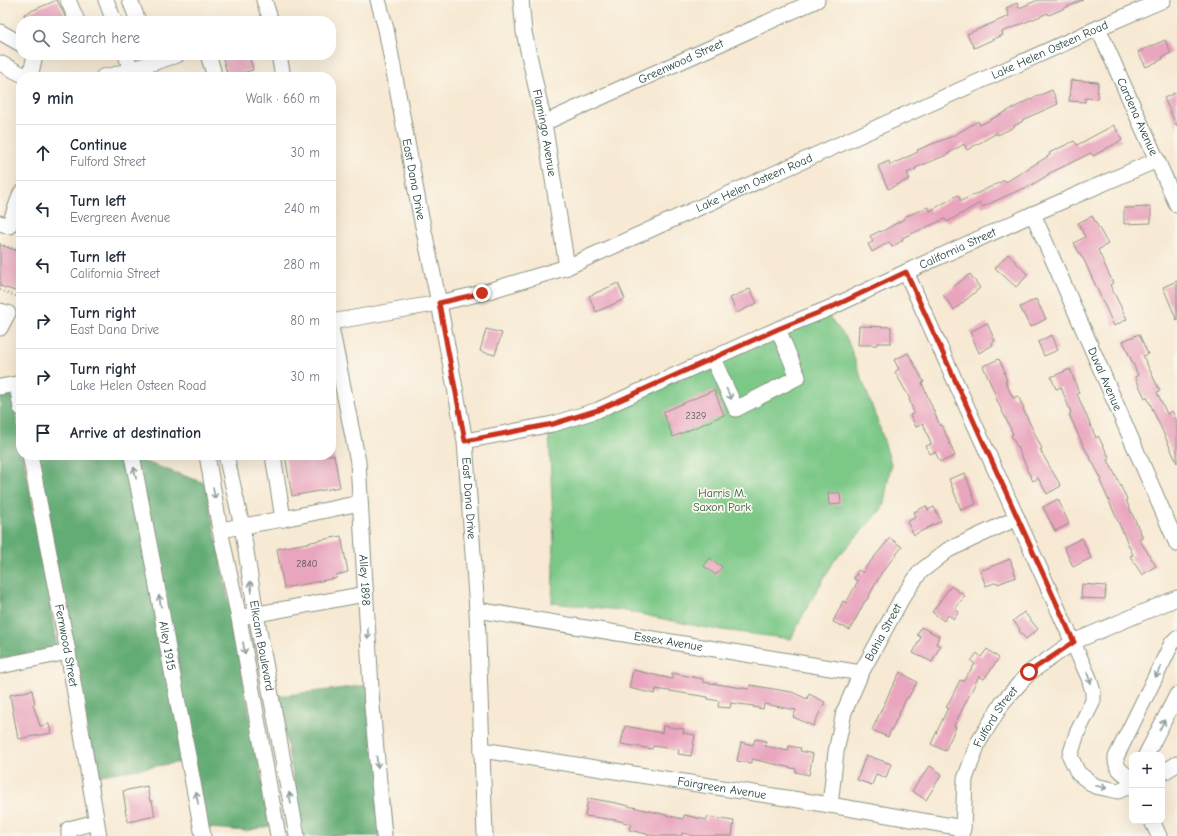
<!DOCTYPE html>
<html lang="en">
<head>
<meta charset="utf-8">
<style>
	body { margin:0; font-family:"Comic Neue",sans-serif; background:#f2f2f3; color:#1f2937 }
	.controls { position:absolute; right:12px; bottom:12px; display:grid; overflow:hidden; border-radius:8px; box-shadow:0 4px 16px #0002 }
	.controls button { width:36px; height:36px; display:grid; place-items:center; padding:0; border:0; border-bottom:1px solid #e0e1e3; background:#fff; color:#1f2937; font:20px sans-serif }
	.stop { position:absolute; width:12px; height:12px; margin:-9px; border:3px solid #c8321e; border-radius:50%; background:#fff }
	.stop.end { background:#c8321e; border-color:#fff; box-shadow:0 1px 4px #0008 }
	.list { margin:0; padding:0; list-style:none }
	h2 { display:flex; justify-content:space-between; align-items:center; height:52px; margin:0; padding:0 16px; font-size:17px }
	h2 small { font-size:13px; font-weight:400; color:#747a83 }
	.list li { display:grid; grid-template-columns:26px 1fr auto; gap:12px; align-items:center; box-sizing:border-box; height:56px; padding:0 16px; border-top:1px solid #e0e1e3 }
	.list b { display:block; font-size:15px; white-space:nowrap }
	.list p { margin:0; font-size:13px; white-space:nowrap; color:#747a83 }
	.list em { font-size:13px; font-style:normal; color:#747a83 }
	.icon { flex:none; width:22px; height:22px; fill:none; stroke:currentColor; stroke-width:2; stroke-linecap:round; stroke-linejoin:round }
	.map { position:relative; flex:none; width:1177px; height:836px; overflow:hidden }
	.search { position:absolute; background:#fff; box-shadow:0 4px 16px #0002; left:16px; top:16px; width:320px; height:44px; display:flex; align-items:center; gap:10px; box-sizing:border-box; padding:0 14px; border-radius:16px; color:#747a83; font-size:15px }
	.panel { position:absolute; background:#fff; box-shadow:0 4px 16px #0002; left:16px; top:72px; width:320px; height:388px; border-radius:16px }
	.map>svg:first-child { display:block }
</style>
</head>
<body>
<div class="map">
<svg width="1177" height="836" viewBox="0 0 1177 836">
	<rect width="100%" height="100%" fill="#fbf7ec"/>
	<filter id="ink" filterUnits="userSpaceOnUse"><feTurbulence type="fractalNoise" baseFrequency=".025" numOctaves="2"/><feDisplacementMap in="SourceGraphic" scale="8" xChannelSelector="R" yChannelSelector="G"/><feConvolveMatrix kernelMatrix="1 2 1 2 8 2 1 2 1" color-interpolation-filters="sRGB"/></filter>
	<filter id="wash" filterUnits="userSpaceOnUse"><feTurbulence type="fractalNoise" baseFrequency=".012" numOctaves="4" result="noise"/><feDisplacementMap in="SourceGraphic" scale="16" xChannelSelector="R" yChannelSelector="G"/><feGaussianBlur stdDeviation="0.9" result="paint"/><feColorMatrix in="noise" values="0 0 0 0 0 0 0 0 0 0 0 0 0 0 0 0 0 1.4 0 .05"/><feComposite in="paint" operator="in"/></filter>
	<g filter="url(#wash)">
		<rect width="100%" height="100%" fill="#f7e9d3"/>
		<path fill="#7bc887" stroke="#4d825e" d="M827,314L847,339L880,428L891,464L884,503L881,510L834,561L804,613L791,639L707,628L620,610L552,603L554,543L549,433L631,401Z"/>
		<g fill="#64ac74" stroke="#427454">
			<path d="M11,392L21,442V455H23L38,531L57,648L0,659V394Z"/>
			<path d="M37,455H133L134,458L205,483L232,618L270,826L246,831L196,827L181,762L95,776Z"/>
			<path d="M378,684L393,836H304L278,696Z"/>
		</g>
		<g id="blocks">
			<g fill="#e9a4be">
				<path d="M57,0L66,18L58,21H26L24,14Z"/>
				<path d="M1038,0H1083L1049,15L1048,13L1002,32L1003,35L974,48L967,34L1009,16L1006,8L1017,3L1019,8Z"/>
				<path d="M1165,40L1171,53L1162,57L1163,59L1146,67L1138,52Z"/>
				<path d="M222,55H249L253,70L228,77Z"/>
				<path d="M1071,80L1098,82L1097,99L1085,98V102L1069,101Z"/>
				<path d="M1052,90L1058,104L1022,120L1023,121L1014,126V127L998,135L997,133L967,150L964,144L949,153V154L915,168L916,169L907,173L910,179L888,189L878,166L889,161L890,165L918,152L917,150L953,136L978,121L980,125L1027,101Z"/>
				<path d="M1177,92V127L1164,98Z"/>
				<path d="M1114,125L1122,140L1093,156L1091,153L1048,174V175L1025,189L1024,188L982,207L980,203L947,222L945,219L902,238L903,240L892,247L889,242L872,252L868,244L873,242L870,236L880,231L881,232L904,219V217L928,207L930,211L958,195L961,201L1005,180L1006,182L1050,155L1049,153L1074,141L1077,145Z"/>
				<path d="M1151,207V223L1124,224V208Z"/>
				<path d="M1092,216L1108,244L1098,250L1113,283L1110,285L1127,319L1114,326L1083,258H1082L1074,243L1085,237L1078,223Z"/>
				<path d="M0,245L21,252V293L0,286Z"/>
				<path d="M1008,254L1028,275L1016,287L995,268Z"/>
				<path d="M970,274L980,288L954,310L943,295Z"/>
				<path d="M1177,281V321L1163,287Z"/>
				<path d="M618,283L625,299L596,312L589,296Z"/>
				<path d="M750,289L757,303L737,313L730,298Z"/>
				<path d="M1036,299L1046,319L1030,327L1020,307Z"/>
				<path d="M987,323L995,341L992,343L993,345L979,353L970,332Z"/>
				<path d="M859,326L891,327V343H877V345H858Z"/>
				<path d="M486,329L502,333L495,355L480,351Z"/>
				<path d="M1139,334L1148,354L1143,356L1160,391L1157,392L1167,414L1172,411L1177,421V463L1147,397L1145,398L1135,377L1138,375L1123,341Z"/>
				<path d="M1052,335L1058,350L1044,356L1038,342Z"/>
				<path d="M908,353L924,382L922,383L940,426L942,425L955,456L940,462L935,452L930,454L926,446L931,444L923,423L916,427L910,415L914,413L909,399H910L895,372L899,369L894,360Z"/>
				<path d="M999,359L1005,372L1004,373L1007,381H1005L1013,398L1018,396L1024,409H1023L1042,449L1040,450L1061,486L1047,494L1038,478L1033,481L1026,468L1027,467L1011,435L1013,434L995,396H996L983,366Z"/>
				<path d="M1070,369L1079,393L1077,394L1096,438L1098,436L1110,459L1108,460L1127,499L1126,500L1143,538L1139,539L1156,566L1142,575L1130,556L1133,555L1100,481L1102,480L1081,441L1069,414L1071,413L1061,387L1056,389L1051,377Z"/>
				<path d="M714,390L724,415L673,437L663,412Z"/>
				<path d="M285,455H334L340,487L292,496Z"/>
				<path d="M965,473L976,504L961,510L949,479Z"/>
				<path d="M828,493H840L841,504L829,505Z"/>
				<path d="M1058,499L1069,524L1055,531L1043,507Z"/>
				<path d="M926,506L928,510L934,507L941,521L914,535L907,522L916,517L914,512Z"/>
				<path d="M341,536L348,572L336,575L337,578L284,588L277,549Z"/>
				<path d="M890,538L902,547L882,572L866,601H865L850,630L833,622L843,601L846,603L858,581L854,579L858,570L863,573L866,567Z"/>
				<path d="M1082,538L1091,558L1073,567L1064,547Z"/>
				<path d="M710,558L722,567L716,575L704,566Z"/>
				<path d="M1010,559L1016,577L998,584L997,582L986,586L980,571Z"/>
				<path d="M1082,584L1106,586L1105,599L1081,598Z"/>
				<path d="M951,586L965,596L955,609L959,612L954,619L948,615L944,621L932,612Z"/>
				<path d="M1024,612L1038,629L1026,639L1019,631L1020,629L1013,621Z"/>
				<path d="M921,627L939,636L936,644L940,646L932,662L913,653L921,637L917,635Z"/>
				<path d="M987,649L999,658L984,679L979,676L954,726L956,727L945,751L931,744L948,708H946L960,680L963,681L975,664L971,661L977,653L981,657Z"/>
				<path d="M633,670L672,679V673L703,679V682L749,689L750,685L791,692H792L807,699L809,694L825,702L813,726L793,717L796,710L764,704L763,709L753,707L754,706L731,703L730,708L718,707L719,701L708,699V697L656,689L655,694L629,688Z"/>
				<path d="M900,672L917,682L908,698L907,697L888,737L872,730L891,689Z"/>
				<path d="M32,690L35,704L33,705L40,726L49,724L51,733L18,739L10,695Z"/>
				<path d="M625,726L662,733L663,726L684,729L683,733L695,735L691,756L678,754L679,750L653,746L652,749L621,744Z"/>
				<path d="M755,739L766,741L765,746L788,751L789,746L801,748L800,751L813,754L809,775L796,772V769L752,759V763L737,761L741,742L753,745Z"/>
				<path d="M866,755L891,764L886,778L876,774L872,785L857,780Z"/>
				<path d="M930,766L942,774L926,800L912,791Z"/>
				<path d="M147,786L150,801H152L155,816L128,822L125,810H126L123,791Z"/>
				<path d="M588,798L616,803L683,819L684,815L707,820V817L734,821L732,836H694L682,833V836H656L629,830L631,824L616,820L585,816Z"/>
			</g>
		</g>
	</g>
	<g filter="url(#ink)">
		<use href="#blocks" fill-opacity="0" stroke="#8b9384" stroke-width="1"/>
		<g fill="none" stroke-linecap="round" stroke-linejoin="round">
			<defs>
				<g id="minor">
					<path d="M68,0L77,21"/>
					<path d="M106,0L114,21"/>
					<path d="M130,0L138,21"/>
					<path d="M264,0L271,21"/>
					<path id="s1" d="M378,0L386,29L420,212L439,303L465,441L477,610L485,836"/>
					<path id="s2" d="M521,0L524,32L544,123L567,267"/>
					<path id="s3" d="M1098,28L1177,205"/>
					<path d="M0,32L21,44"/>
					<path d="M126,55L133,77"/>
					<path d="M208,55L213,70"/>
					<path d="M279,55L283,77"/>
					<path d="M0,63L27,77"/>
					<path d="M30,77L35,55"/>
					<path d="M103,77L114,75L177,55"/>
					<path id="s4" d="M544,123L817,0"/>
					<path id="s5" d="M1033,214L1177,544"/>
					<path d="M0,223L9,226L21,193"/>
					<path d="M906,272L1089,678L1093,692V701L1077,733L1070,756L1078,773L1095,786L1118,791L1132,785"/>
					<path d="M0,311L8,313L0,328"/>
					<path id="s6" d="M331,322L439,303L482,293L567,267L1098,28L1163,0"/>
					<path id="s7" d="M331,327L358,462L372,706L384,836"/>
					<path d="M713,359L736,409L798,377L778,329"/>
					<path d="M17,384L21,408"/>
					<path d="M0,387L21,383"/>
					<path id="s8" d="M465,441L553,424L598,410L778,329L830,308L906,272L1033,214L1157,160"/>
					<path id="s9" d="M30,455L68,652L99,836"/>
					<path id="s10" d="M132,455L154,569L171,666L203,836"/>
					<path d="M207,455L220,530L239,618L278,836"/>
					<path id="s11" d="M226,455L242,526L256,614L297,836"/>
					<path d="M273,455L283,519"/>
					<path d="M220,530L283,519L360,503"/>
					<path id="s12" d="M477,610L861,673"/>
					<path d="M247,616L365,594"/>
					<path d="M0,666L68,652"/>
					<path id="s13" d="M482,750L830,805L963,828"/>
					<path d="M1146,755L1177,695"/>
					<path d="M1162,773L1177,764"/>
					<path d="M1132,779C1123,773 1115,769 1116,757L1172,643L1177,638"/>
					<path id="s14" d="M830,805L836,752L844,712L861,673L902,598L920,572L948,550L1017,518"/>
					<path d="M1152,821L1159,836"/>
					<path d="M69,836V829L96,822"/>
					<path id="s15" d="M961,836L963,828L965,779L978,743L1003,702L1029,673L1073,642L1177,598"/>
				</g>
			</defs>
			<use href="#minor" stroke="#8b9384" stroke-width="17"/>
			<g stroke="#8b9384" stroke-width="2" stroke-dasharray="1 3" stroke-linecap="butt">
				<path d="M0,244L21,251"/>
				<path d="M0,290L21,298"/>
			</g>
			<use href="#minor" stroke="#fff" stroke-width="15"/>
		</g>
		<defs><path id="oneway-shaft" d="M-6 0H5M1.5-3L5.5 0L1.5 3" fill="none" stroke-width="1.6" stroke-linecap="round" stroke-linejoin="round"/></defs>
		<g stroke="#8f9e9a">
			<use href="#oneway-shaft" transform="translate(729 394) rotate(65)"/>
			<use href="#oneway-shaft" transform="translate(135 473) rotate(-101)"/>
			<use href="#oneway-shaft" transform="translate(214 493) rotate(80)"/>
			<use href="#oneway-shaft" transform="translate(251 587) rotate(-99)"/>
			<use href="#oneway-shaft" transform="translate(160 601) rotate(-100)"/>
			<use href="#oneway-shaft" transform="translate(368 633) rotate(87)"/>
			<use href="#oneway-shaft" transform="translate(244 648) rotate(80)"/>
			<use href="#oneway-shaft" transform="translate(1158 672) rotate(116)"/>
			<use href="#oneway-shaft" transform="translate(1089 678) rotate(70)"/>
			<use href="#oneway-shaft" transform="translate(1162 725) rotate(-63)"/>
			<use href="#oneway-shaft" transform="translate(377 762) rotate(85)"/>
			<use href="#oneway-shaft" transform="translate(1101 787) rotate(14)"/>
			<use href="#oneway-shaft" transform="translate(197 798) rotate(-101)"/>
			<use href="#oneway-shaft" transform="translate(290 798) rotate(-100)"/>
		</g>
	</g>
	<g fill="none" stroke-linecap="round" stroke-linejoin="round" filter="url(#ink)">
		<path stroke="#c8321e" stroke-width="5" d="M482,293L439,303L465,441L553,424L598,410L778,329L830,308L906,272L1074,642L1029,672"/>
	</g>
	<g text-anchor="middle" stroke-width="3.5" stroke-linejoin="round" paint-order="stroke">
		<g font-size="10" fill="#525756">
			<text x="696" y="419">2329</text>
			<text x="307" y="567">2840</text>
		</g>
		<g font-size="12" fill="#1f3d34" stroke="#fbf7ec">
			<text dy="4" stroke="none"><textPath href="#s6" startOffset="772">Lake Helen Osteen Road</textPath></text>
			<text dy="4" stroke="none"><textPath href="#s4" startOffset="150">Greenwood Street</textPath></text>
			<text dy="4" stroke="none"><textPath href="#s3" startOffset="97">Cardena Avenue</textPath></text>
			<text dy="4" stroke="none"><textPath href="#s2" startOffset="135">Flamingo Avenue</textPath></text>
			<text dy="4" stroke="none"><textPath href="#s1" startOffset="183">East Dana Drive</textPath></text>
			<text dy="4" stroke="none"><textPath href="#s6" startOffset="448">Lake Helen Osteen Road</textPath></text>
			<text dy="4" stroke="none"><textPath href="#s8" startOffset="531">California Street</textPath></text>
			<text dy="4" stroke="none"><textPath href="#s5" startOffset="180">Duval Avenue</textPath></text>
			<text dy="4" stroke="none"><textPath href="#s1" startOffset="507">East Dana Drive</textPath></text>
			<text dy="4" stroke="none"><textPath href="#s7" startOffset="256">Alley 1898</textPath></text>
			<text dy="4" stroke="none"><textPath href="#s14" startOffset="183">Bahia Street</textPath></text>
			<text dy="4" stroke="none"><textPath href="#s12" startOffset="194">Essex Avenue</textPath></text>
			<text dy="4" stroke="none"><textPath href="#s9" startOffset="194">Fernwood Street</textPath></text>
			<text dy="4" stroke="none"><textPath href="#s11" startOffset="194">Elkcam Boulevard</textPath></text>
			<text dy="4" stroke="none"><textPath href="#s10" startOffset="194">Alley 1915</textPath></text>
			<text dy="4" stroke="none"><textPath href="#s15" startOffset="127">Fulford Street</textPath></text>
			<text dy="4" stroke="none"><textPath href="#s13" startOffset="243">Fairgreen Avenue</textPath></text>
		</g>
		<g font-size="12" fill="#366049" stroke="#fbf7ec">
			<text x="722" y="497">Harris M.<tspan x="722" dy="14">Saxon Park</tspan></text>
		</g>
	</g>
</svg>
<div class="controls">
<button>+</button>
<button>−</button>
</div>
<div class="stop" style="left:1029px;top:672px"></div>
<div class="stop end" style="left:482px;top:293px"></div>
<div class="search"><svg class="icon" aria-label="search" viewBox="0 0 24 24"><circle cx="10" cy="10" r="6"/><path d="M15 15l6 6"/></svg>Search here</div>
<section class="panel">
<h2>9 min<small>Walk · 660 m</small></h2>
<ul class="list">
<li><svg class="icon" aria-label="ahead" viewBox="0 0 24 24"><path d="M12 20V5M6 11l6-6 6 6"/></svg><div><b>Continue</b><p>Fulford Street</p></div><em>30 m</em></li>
<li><svg class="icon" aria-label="left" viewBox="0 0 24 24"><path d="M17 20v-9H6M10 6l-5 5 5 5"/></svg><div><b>Turn left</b><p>Evergreen Avenue</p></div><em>240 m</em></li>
<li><svg class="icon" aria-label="left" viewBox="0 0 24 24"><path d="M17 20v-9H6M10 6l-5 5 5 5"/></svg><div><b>Turn left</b><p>California Street</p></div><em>280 m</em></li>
<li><svg class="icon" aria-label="right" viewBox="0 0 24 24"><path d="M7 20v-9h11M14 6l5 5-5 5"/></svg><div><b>Turn right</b><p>East Dana Drive</p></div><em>80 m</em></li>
<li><svg class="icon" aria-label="right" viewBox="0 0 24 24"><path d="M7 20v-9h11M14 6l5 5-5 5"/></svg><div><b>Turn right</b><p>Lake Helen Osteen Road</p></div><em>30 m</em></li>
<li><svg class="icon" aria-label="arrive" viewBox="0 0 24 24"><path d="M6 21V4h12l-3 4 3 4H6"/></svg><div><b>Arrive at destination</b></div></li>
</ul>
</section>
</div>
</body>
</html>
